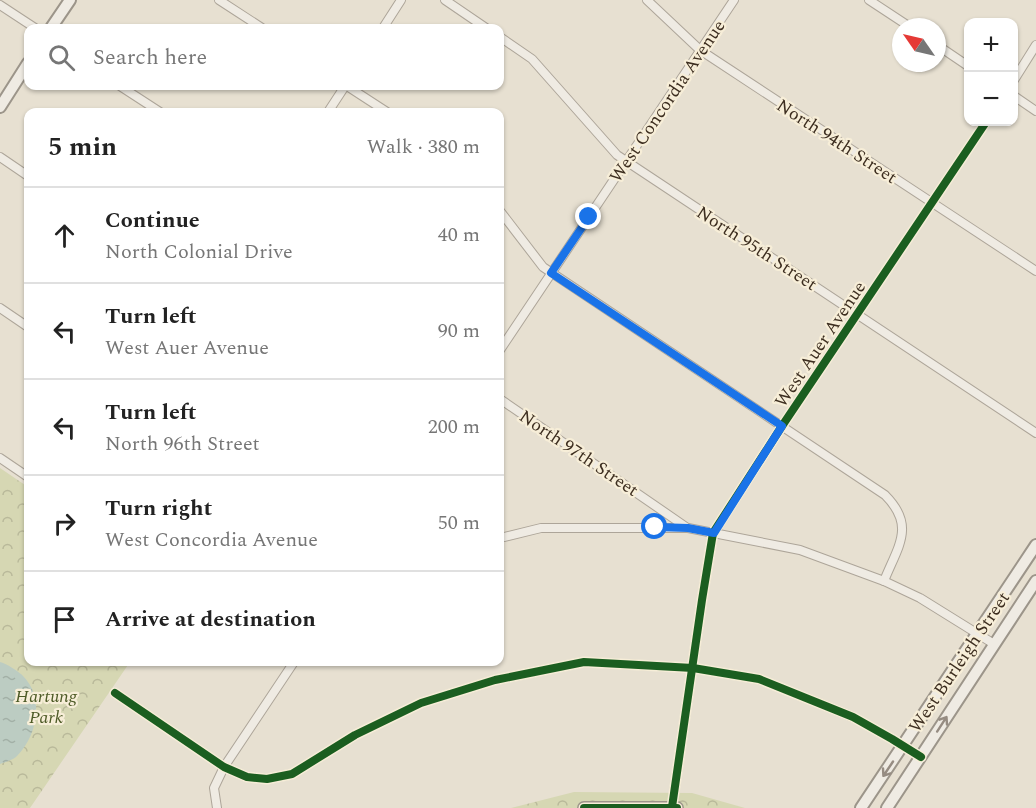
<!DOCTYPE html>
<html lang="en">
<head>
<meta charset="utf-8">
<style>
	body { margin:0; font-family:Spectral,serif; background:#f2f2f2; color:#222 }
	.controls { position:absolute; right:18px; top:18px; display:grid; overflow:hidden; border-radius:12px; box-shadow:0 2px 4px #0004 }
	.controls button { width:54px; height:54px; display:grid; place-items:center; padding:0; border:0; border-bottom:2px solid #e0e0e0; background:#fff; color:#222; font:30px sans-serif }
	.compass { position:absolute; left:892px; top:18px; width:54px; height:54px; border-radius:50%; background:#fff; box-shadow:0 2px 4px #0004; rotate:304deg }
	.stop { position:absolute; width:18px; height:18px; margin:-14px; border:4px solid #1a73e8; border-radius:50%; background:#fff }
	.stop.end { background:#1a73e8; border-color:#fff; box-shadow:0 2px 6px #0008 }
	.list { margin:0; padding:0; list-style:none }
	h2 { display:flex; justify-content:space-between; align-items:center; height:78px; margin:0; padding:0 24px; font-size:26px }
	h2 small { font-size:20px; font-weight:400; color:#767676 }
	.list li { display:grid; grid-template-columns:39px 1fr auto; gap:18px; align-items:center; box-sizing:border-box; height:96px; padding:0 24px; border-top:2px solid #e0e0e0 }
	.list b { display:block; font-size:22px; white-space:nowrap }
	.list p { margin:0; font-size:20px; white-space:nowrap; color:#767676 }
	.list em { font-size:20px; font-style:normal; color:#767676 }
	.icon { flex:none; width:33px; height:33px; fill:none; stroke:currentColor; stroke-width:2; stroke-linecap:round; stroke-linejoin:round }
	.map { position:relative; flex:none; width:1036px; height:808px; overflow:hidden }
	.search { position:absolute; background:#fff; box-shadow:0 2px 4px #0004; left:24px; top:24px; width:480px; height:66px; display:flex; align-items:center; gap:15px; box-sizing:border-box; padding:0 21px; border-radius:12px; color:#767676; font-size:22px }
	.panel { position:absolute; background:#fff; box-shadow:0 2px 4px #0004; left:24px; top:108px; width:480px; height:558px; border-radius:12px }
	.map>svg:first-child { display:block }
</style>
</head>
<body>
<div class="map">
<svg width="1036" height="808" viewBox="0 0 1036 808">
	<defs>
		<pattern id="park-crowns" width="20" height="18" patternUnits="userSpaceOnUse" patternTransform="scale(1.5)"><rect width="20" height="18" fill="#d6d7b3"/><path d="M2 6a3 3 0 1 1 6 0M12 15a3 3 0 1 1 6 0" fill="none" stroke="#b9b99a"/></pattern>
		<pattern id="water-ripples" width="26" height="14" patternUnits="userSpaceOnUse" patternTransform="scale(1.5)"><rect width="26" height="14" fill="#bcccc2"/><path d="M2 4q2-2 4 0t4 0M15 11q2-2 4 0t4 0" fill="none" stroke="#a2b0a6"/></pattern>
	</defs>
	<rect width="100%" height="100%" fill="#e7e0d1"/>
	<g fill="url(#park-crowns)">
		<path d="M0,468L28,487V662H130L30,808H0Z"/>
		<path d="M574,792L692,793L745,808H511Z"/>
	</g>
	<path fill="url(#water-ripples)" d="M0,662C7,664 11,667 17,671C45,690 40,733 17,756C13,760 5,762 0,764Z"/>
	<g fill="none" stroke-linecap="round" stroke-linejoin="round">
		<defs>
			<g id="street">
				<path d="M219,0L262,28"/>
				<path d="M445,0L486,28"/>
				<path d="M647,0L700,50L1036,271"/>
				<path d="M869,0L910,27"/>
				<path d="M0,5L35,28"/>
				<path d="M383,28L401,0"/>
				<path d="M500,37L532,59L617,155L1036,433"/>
				<path d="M937,45L968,66"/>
				<path d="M1014,80L1036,45"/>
				<path d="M120,86L160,112"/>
				<path d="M347,86L387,112"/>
				<path d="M1014,96L1036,111"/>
				<path d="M328,112L345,86"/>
				<path d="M0,157L28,176"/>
				<path d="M500,211L543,267L885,495C916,526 898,546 884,581"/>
				<path d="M0,308L28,327"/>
				<path d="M500,350L734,0"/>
				<path d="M500,399L686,527"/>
				<path d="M0,458L28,477"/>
				<path d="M500,538L541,528H688L800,550L884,581L920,598L994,644"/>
				<path d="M115,693L224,767L247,777L267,779L292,774L355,735L421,703L495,680L584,662L693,668L759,679L853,717L892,739L921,757"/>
				<path d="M672,807L702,600L713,533L782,426L986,122"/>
				<path d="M217,808L214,788L224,767L294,662"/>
			</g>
			<g id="secondary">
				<path d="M51,28L70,0"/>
				<path d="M0,107L28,63"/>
				<path d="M584,808H677"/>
				<path d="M861,808L1036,545"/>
				<path d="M887,808L1036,581"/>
			</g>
		</defs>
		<use href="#street" stroke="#ada599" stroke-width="10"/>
		<use href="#secondary" stroke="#9c958a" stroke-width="14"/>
		<use href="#street" stroke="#efebe3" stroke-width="8"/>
		<use href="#secondary" stroke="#efebe3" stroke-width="10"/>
		<defs>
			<g id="cycleway">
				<path d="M115,693L224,767L247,777L267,779L292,774L355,735L421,703L495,680L584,662L693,668L759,679L853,717L892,739L921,757"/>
				<path d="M672,807L702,600L713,533L782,426L986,122"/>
				<path d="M584,808H677"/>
			</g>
		</defs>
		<use href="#cycleway" stroke="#f7eed8" stroke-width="11"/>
		<use href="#cycleway" stroke="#1b5e20" stroke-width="8"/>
	</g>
	<defs><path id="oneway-shaft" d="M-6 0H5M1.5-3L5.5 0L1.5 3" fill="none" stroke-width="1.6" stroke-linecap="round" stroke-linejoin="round" transform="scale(1.5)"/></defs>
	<g stroke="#968c82">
		<use href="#oneway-shaft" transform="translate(942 724) rotate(-57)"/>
		<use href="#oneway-shaft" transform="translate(888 769) rotate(124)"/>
	</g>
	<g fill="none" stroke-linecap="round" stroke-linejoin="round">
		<path stroke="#1a73e8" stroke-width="8" d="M589,217L551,273L782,426L714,533L688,528L655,527"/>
	</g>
	<g text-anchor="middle" stroke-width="4.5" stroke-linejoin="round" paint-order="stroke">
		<g font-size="18" fill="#3d2e20" stroke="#f7eed8">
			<text transform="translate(667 101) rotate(-56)" y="6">West Concordia Avenue</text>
			<text transform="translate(837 141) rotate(33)" y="6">North 94th Street</text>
			<text transform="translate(757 248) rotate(33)" y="6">North 95th Street</text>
			<text transform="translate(820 344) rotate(-56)" y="6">West Auer Avenue</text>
			<text transform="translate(579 453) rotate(34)" y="6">North 97th Street</text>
			<text transform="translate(959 662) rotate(-56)" y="6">West Burleigh Street</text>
		</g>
		<g font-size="18" font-style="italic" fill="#4d5a26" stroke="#f7eed8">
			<text x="46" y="702">Hartung<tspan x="46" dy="21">Park</tspan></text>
		</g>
	</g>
</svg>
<div class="controls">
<button>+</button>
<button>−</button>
</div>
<svg class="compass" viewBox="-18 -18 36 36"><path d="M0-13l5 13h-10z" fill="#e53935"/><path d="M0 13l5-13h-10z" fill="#767676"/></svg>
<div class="stop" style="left:655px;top:527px"></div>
<div class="stop end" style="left:589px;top:217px"></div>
<div class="search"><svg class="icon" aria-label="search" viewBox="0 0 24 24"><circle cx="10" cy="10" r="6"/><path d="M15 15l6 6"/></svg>Search here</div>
<section class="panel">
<h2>5 min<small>Walk · 380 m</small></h2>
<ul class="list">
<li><svg class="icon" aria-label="ahead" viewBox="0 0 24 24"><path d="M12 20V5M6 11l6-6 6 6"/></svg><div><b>Continue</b><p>North Colonial Drive</p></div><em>40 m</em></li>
<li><svg class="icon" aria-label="left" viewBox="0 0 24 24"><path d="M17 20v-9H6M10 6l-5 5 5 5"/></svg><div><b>Turn left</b><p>West Auer Avenue</p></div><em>90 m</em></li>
<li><svg class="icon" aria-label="left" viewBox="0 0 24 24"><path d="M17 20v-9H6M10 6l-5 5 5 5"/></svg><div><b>Turn left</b><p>North 96th Street</p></div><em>200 m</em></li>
<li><svg class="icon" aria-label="right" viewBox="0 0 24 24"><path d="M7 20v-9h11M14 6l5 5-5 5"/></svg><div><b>Turn right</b><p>West Concordia Avenue</p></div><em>50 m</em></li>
<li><svg class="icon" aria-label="arrive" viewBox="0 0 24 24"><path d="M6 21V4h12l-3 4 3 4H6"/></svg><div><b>Arrive at destination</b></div></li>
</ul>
</section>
</div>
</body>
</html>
